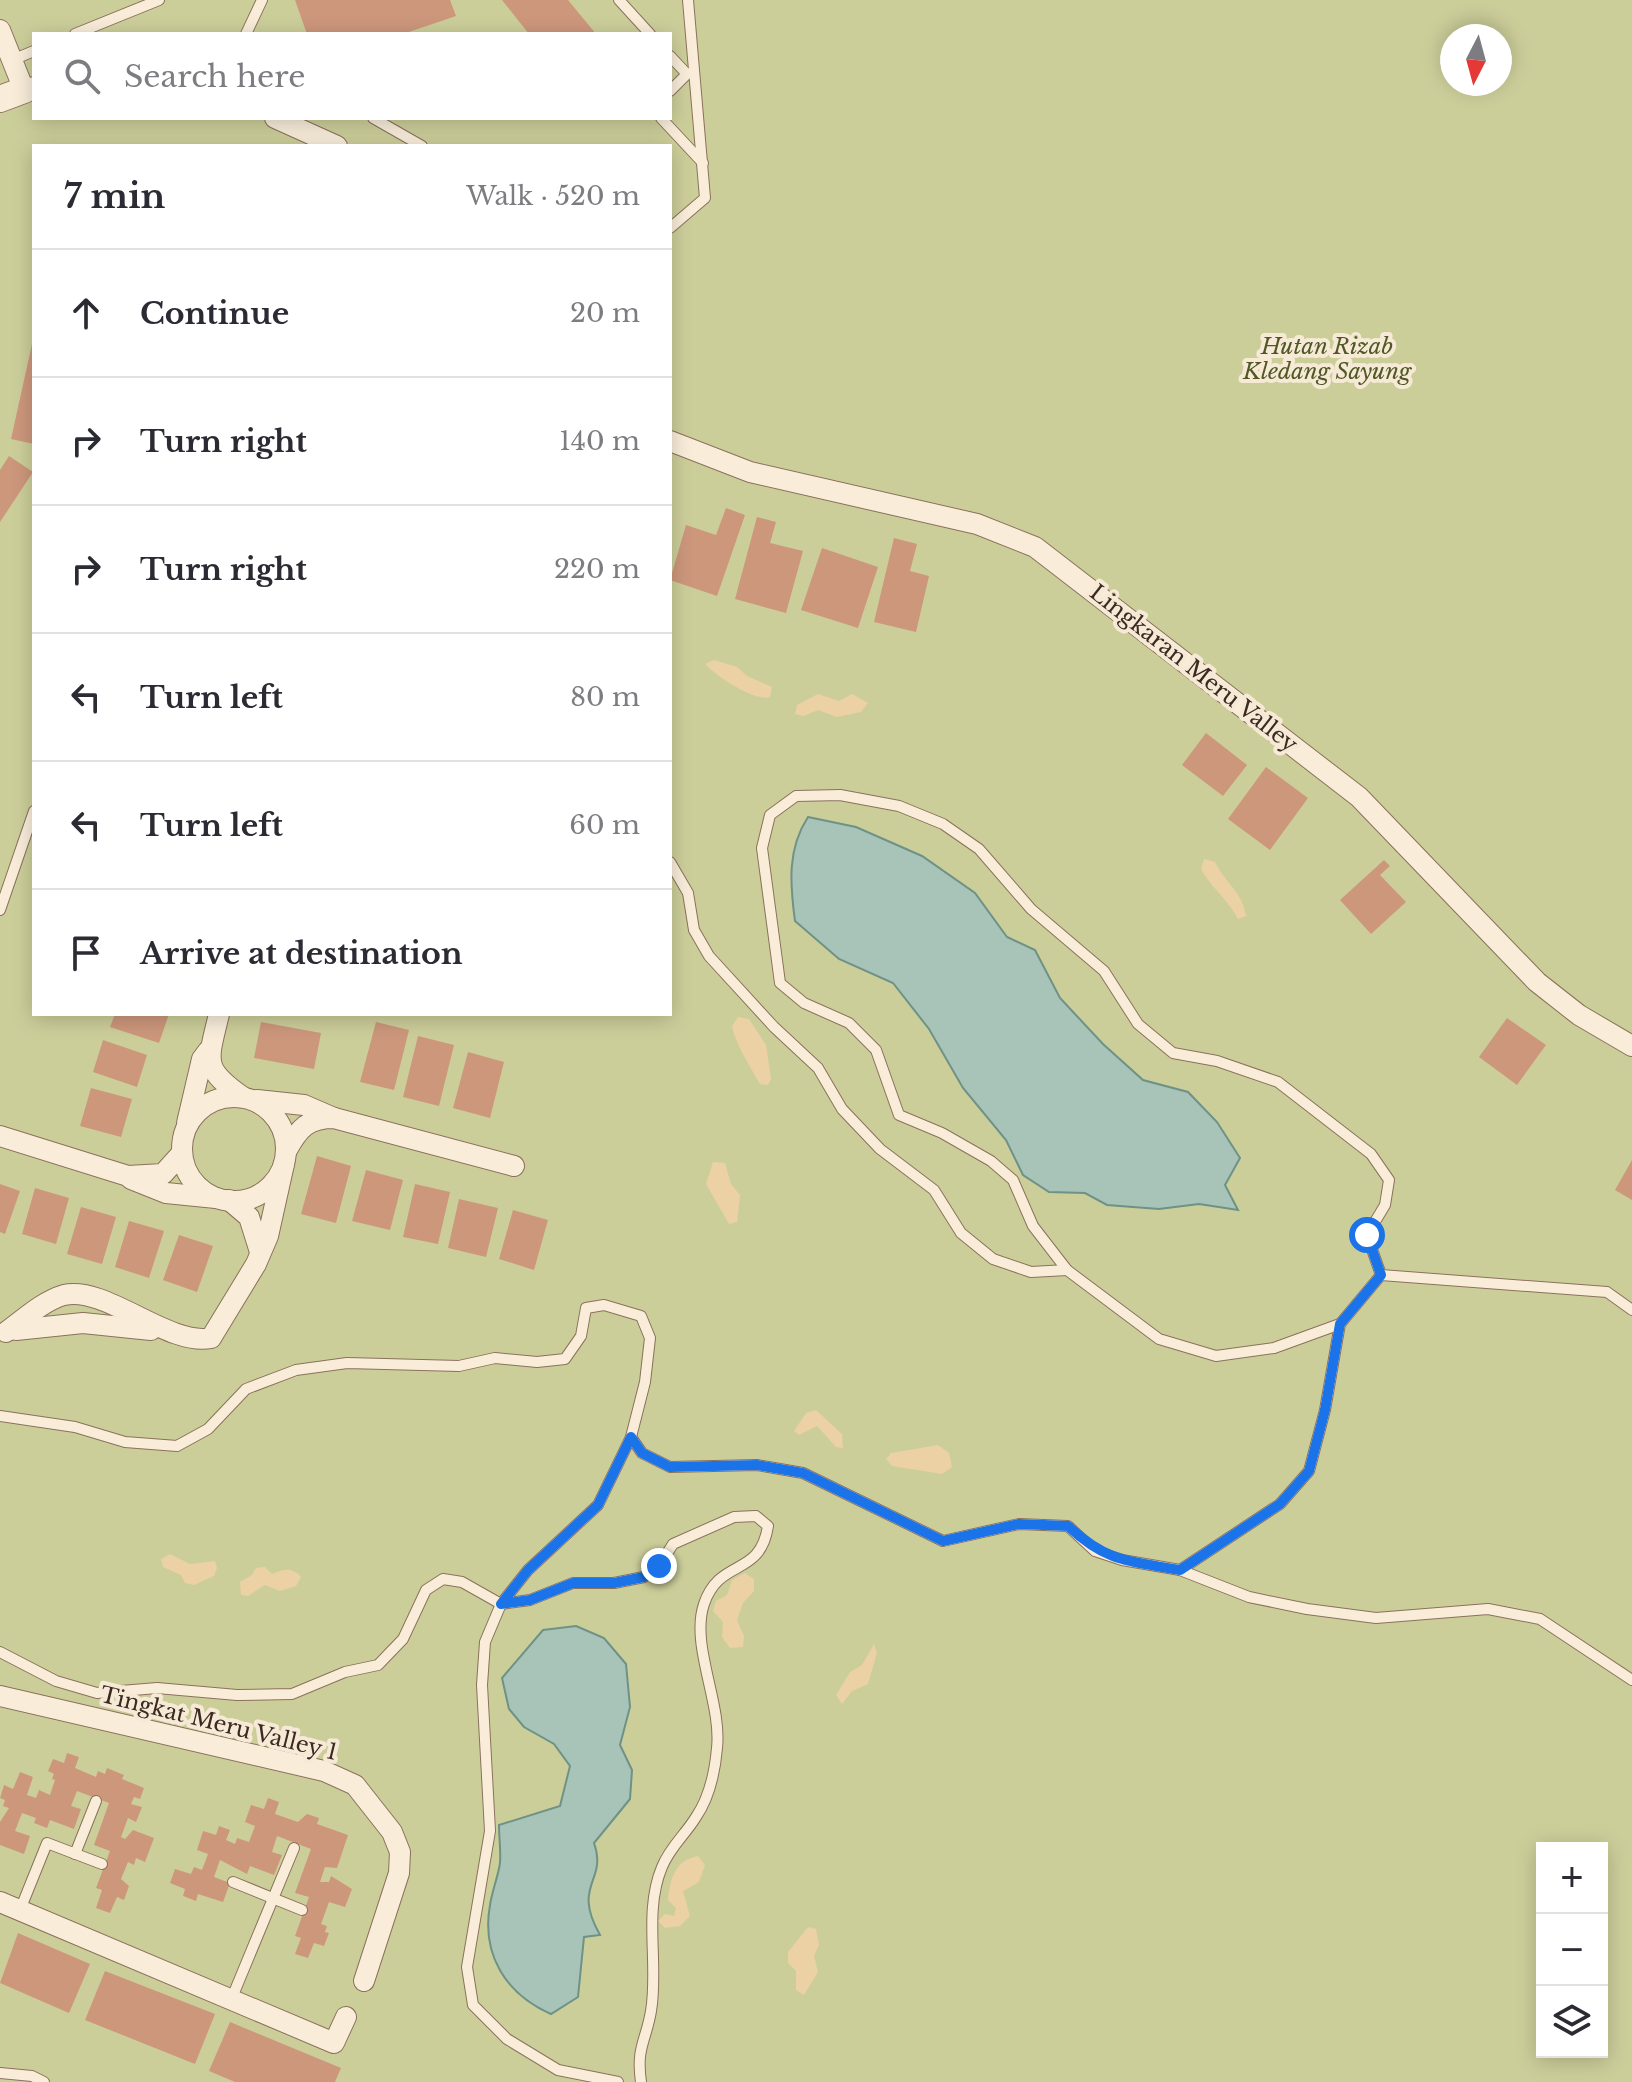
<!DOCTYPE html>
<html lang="en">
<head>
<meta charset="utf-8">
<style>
	body { margin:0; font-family:"Libre Baskerville",serif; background:#f2f2f3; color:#2b2b33 }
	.controls { position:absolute; right:24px; bottom:24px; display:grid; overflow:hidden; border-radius:0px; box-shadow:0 4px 20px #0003 }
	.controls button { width:72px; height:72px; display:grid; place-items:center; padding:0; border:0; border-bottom:2px solid #e1e1e2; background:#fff; color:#2b2b33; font:40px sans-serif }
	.compass { position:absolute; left:1440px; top:24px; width:72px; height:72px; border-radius:50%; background:#fff; box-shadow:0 4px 20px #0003; rotate:186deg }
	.stop { position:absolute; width:24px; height:24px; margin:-18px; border:6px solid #1a73e8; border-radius:50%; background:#fff }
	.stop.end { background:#1a73e8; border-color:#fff; box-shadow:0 2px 8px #0008 }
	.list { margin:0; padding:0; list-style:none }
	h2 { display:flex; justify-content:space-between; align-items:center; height:104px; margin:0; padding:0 32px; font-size:34px }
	h2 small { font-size:26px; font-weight:400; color:#7c7c81 }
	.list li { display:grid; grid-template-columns:52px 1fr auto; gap:24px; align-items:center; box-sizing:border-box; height:128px; padding:0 32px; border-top:2px solid #e1e1e2 }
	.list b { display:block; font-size:30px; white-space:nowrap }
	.list em { font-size:26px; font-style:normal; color:#7c7c81 }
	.icon { flex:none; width:44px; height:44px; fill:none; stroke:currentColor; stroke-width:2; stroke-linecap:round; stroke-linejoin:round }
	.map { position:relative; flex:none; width:1632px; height:2082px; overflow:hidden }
	.search { position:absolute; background:#fff; box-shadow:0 4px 20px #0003; left:32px; top:32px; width:640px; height:88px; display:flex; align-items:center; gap:20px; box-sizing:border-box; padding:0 28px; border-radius:0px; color:#7c7c81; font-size:30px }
	.panel { position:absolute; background:#fff; box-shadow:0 4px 20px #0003; left:32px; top:144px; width:640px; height:872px; border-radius:0px }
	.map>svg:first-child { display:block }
</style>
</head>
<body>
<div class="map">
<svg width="1632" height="2082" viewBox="0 0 1632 2082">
	<rect width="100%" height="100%" fill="#efdfc7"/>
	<path fill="#ccce9a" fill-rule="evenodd" d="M0,0H1632V2082H0ZM34,34H670V118H34ZM1452,36H1500V84H1452ZM34,146H670V1014H34ZM1542,1848H1602V2052H1542Z"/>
	<g fill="#ebd1a4">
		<path d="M714,660L737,667L747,676L772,687L770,697C755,702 716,676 705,664Z"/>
		<path d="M818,694L839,701L852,694L868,703L861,712L837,717L818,710L804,716L795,714L797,705Z"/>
		<path d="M1204,859L1215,862C1225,883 1242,891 1246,916L1238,919C1228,899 1211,888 1201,869Z"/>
		<path d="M738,1017L749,1019L766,1045L771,1079L768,1085L760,1084C751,1068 735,1043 732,1026Z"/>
		<path d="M713,1162L725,1163L731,1184L740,1195L737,1222L729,1224L706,1184Z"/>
		<path d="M816,1410L842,1434L843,1448L836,1447L817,1426L799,1435L794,1431L806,1413Z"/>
		<path d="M938,1445L949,1453L952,1467L942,1474L892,1466L886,1459L891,1453Z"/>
		<path d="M170,1554L190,1564L215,1561L217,1568L214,1576L194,1585L185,1583L181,1575L163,1567L161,1559Z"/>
		<path d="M265,1567L272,1574C284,1569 292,1567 301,1577L296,1586L280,1591L265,1585L248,1596L241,1595L240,1582L252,1575L256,1568Z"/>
		<path d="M745,1573L754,1579V1591L743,1603L737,1620L744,1636L743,1647L730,1648L722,1637L723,1622L713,1611L716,1601L727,1595L732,1580Z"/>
		<path d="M874,1644L877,1653L868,1684L852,1691L842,1704L836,1695L850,1672L862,1665Z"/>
		<path d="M698,1856L705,1865L699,1882L683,1891L690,1916L680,1926L665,1928L658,1921L665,1914L674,1916L676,1908L668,1900C670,1879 675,1860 698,1856Z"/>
		<path d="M808,1927L816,1929L819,1945L814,1956L818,1972L804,1995L796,1990V1971L788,1963V1952Z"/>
	</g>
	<g fill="#a8c3b8" stroke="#6e9286" stroke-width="2">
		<path d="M808,817L856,827L922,856L975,893L1007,937L1035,950L1060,998L1103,1044L1143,1080L1188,1092L1217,1122L1240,1158L1225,1185L1238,1210L1199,1204L1159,1209L1107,1205L1085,1193L1049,1192L1023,1175L1006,1140L963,1088L929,1029L893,983L839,959L795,921C790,884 787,849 808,817Z"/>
		<path d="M576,1626L604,1638L626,1664L630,1707L620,1745L632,1770L630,1799L594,1843C608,1882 571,1884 600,1935L584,1937L578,1997L551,2014C506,1994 481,1955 490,1905C492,1891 498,1877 500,1863C501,1851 499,1838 499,1825L560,1806L570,1766L554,1744L524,1727L509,1709L502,1678L543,1630Z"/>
	</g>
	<g fill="#cd977c">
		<path d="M295,0H450L456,16L403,34H307Z"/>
		<path d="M502,0H568L596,34H529Z"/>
		<path d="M34,335V444L11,439Z"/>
		<path d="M9,456L33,472L0,522V470Z"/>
		<path d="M726,508L745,515L717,596L670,580L686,525L716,535Z"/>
		<path d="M757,517L776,522L770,543L803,551L786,613L735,599Z"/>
		<path d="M894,538L917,544L910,571L929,576L916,632L874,622Z"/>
		<path d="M822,548L878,567L858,628L801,610Z"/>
		<path d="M1206,733L1247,765L1223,796L1182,765Z"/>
		<path d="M1266,767L1308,798L1270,850L1228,819Z"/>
		<path d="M1384,860L1390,866L1380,875L1406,902L1371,934L1340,900Z"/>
		<path d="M115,1014H169L159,1043L110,1027Z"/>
		<path d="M1507,1018L1546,1045L1517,1085L1479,1057Z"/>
		<path d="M261,1022L321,1033L314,1069L254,1058Z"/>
		<path d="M376,1022L409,1030L394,1090L360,1082Z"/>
		<path d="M418,1036L454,1045L439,1106L403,1097Z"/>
		<path d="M103,1040L147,1055L137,1087L93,1072Z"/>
		<path d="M468,1052L504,1062L490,1118L453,1108Z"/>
		<path d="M91,1088L132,1099L121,1137L80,1126Z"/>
		<path d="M317,1156L351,1166L336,1223L301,1214Z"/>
		<path d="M1632,1160V1200L1615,1190Z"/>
		<path d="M366,1170L403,1180L390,1230L352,1221Z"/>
		<path d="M0,1184L20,1191L5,1234L0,1232Z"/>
		<path d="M415,1184L450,1192L438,1244L403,1237Z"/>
		<path d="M35,1188L69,1198L56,1244L22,1234Z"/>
		<path d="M459,1199L498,1208L486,1257L448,1248Z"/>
		<path d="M81,1207L116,1217L102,1264L67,1254Z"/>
		<path d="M513,1210L548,1220L534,1270L499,1259Z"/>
		<path d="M129,1221L164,1231L149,1278L115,1267Z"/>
		<path d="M179,1235L213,1246L197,1292L163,1280Z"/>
		<path d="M67,1753L79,1757L75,1768L96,1777L98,1771L105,1774L107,1768L124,1775L122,1779L144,1788L140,1799L134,1797L131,1804L142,1807L136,1822L128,1818L121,1837L125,1839L133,1830L154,1838L145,1862L136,1858L134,1865L128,1862L121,1879L129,1886L124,1900L117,1897L110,1913L96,1908L102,1890L96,1888L110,1851L94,1845L109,1803L77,1791L71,1806L81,1809L74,1829L50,1820L47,1828L34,1823L36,1818L22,1813L15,1831L30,1836L24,1854L0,1845V1822L9,1808L3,1806L5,1800L0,1798L4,1785L13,1789L20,1772L33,1777L27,1795L36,1798L39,1790L50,1795L55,1780L52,1779L54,1774L48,1771L53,1759L64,1763Z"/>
		<path d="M268,1798L279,1802L275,1814L298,1822L307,1814L319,1818L317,1824L348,1835L337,1868L325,1867L320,1882H329L331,1876L352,1889L345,1907L329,1902L321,1924L327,1926L325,1932L329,1933L324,1946L314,1943L308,1958L295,1954L301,1938L295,1936L309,1897L295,1893L311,1849L277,1836L272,1852L282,1855L274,1875L250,1866L247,1874L220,1860L214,1877L230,1883L223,1902L198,1894L196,1901L183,1896L185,1889L170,1883L175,1869L191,1874L194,1867L202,1870L208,1854L197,1850L203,1831L216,1835L219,1826L230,1830L226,1840L235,1844L237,1838L249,1842L255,1826L245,1822L251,1805L264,1809Z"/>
		<path d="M18,1933L90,1964L69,2013L0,1983Z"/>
		<path d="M105,1971L215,2014L195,2064L85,2020Z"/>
		<path d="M230,2022L341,2068L335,2082H235L209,2071Z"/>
	</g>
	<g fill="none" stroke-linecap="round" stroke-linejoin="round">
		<defs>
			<g id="service">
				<path d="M619,0L650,34"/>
				<path d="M75,34L159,0"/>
				<path d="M246,34L262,0"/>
				<path d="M670,56L687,74L670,91"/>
				<path d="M12,60L34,51"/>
				<path d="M373,118L422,146"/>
				<path d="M661,118L703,163"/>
				<path d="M670,228L705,198L688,0"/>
				<path d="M670,862L688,893L694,930L709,956L774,1027L818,1068L842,1109L880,1149L934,1190L961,1233L993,1259L1031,1272L1067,1270"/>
				<path d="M0,910L34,811"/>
				<path d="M1340,1324L1274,1348L1216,1356L1159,1339L1067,1270L1033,1226L1013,1180L991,1161L942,1133L899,1115L876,1050L849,1023L804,1003L780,983L762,848L770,815L796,796L840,795L899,806L943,824L979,849L1031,909L1104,971L1138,1024L1173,1053L1217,1061L1278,1082L1371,1154L1389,1180L1385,1205L1367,1235L1381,1275"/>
				<path d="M0,1416L75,1427L125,1442L177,1446L208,1429L246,1389L296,1370L347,1363L459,1366L495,1358L537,1362L565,1359L581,1336L586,1308L604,1305L641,1316L650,1338L645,1382L631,1437L598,1505L528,1570L501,1604L485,1642L482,1685L490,1831L467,1967L473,2005L507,2039L558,2070L618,2082"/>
				<path d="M631,1437L642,1453L670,1467L757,1465L803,1473L943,1541L1019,1524L1068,1526L1095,1551L1122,1560L1180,1570L1249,1597L1307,1609L1376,1618L1488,1609L1540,1619L1632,1680"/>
				<path d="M1180,1570L1280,1504L1309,1471L1325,1410L1340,1324L1381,1275L1607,1292L1632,1310"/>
				<path d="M0,1652L56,1681L97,1693L157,1688L237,1695L292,1694L345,1672L378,1665L403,1639L426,1590L443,1579L462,1582L501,1604L530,1600L573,1583H614L644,1577L659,1566L673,1544L734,1517L756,1516L768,1526C760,1578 720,1557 704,1604C690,1645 722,1703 717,1748C715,1771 709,1798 696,1817C685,1835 670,1847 662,1867C643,1912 659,1964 651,2011C646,2041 636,2047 641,2082"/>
				<path d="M75,1854L96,1801"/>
				<path d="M233,1882L302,1910"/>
				<path d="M20,1910L47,1843L102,1864"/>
				<path d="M231,2000L294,1848"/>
				<path d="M0,2073L32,2076L44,2082"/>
			</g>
			<g id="minor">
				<path d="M0,30L24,90L34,87"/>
				<path d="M275,118L337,146"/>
				<path d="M670,441L750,472L977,524L1035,547L1359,797L1537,982L1579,1015L1632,1046"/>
				<path d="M219,1014C208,1061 201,1068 243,1097"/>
				<circle cx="234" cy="1149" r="52"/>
				<path d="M257,1100L304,1105L334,1118"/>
				<path d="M187,1123L202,1059L208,1051"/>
				<path d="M0,1136L128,1176L163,1174L182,1153"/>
				<path d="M287,1150C299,1128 308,1118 334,1118L514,1166"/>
				<path d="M131,1179L166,1193L216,1198"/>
				<path d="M229,1200L249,1217L260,1252"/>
				<path d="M16,1330L83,1323L151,1330"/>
				<path d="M6,1332C24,1319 43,1301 64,1295C105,1285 169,1347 211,1338L256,1264L268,1236L284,1164"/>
				<path d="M0,1696L324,1771L355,1785L392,1832L400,1852L399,1873L364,1981"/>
				<path d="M0,1902L334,2043L346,2017"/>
			</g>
			<path id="tertiary" d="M0,99L24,90"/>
		</defs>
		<use href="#service" stroke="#8b715c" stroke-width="12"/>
		<use href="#minor" stroke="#8b715c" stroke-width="22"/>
		<use href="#tertiary" stroke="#8b715c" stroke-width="28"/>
		<use href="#service" stroke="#f9edda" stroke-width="10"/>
		<use href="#minor" stroke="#f9edda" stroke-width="20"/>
		<use href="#tertiary" stroke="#f9edda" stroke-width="26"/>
	</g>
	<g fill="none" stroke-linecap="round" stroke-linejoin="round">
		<path stroke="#1a73e8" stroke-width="10" d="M659,1566L644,1577L614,1583H573L530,1600L501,1604L528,1570L598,1505L631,1437L642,1453L670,1467L757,1465L803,1473L943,1541L1019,1524L1068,1526C1108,1563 1129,1561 1180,1570L1280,1504L1309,1471L1325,1410L1340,1324L1381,1275L1367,1235"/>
	</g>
	<g text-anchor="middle" stroke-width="8" stroke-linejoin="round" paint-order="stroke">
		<g font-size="22" font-style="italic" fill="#505826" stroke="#f6ead7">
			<text x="1327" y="354">Hutan Rizab<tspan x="1327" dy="25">Kledang Sayung</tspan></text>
		</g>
		<g font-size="22" fill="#3b2a20" stroke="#f6ead7">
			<text transform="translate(1194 668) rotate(38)" y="8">Lingkaran Meru Valley</text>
			<text transform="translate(219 1723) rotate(14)" y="8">Tingkat Meru Valley 1</text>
		</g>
	</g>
</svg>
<div class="controls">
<button>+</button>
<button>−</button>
<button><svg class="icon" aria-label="layers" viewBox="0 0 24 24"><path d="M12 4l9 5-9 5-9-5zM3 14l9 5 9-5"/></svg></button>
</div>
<svg class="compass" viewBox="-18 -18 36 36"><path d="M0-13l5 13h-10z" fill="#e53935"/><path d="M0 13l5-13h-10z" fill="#7c7c81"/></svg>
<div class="stop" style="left:1367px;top:1235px"></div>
<div class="stop end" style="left:659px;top:1566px"></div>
<div class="search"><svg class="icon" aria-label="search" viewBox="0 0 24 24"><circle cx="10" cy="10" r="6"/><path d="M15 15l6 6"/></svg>Search here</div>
<section class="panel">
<h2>7 min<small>Walk · 520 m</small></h2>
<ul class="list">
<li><svg class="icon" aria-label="ahead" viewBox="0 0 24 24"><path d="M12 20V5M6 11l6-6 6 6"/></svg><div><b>Continue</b></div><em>20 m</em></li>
<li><svg class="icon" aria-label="right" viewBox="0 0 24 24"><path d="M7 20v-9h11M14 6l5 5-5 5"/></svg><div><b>Turn right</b></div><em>140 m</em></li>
<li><svg class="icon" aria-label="right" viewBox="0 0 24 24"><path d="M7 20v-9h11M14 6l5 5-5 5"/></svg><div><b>Turn right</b></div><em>220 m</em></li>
<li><svg class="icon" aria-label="left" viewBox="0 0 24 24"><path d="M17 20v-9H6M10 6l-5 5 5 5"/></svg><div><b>Turn left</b></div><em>80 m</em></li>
<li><svg class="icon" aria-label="left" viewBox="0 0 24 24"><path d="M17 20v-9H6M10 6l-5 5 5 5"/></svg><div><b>Turn left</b></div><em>60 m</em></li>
<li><svg class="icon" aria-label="arrive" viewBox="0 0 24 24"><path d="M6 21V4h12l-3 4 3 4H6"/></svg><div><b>Arrive at destination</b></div></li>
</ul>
</section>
</div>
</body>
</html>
